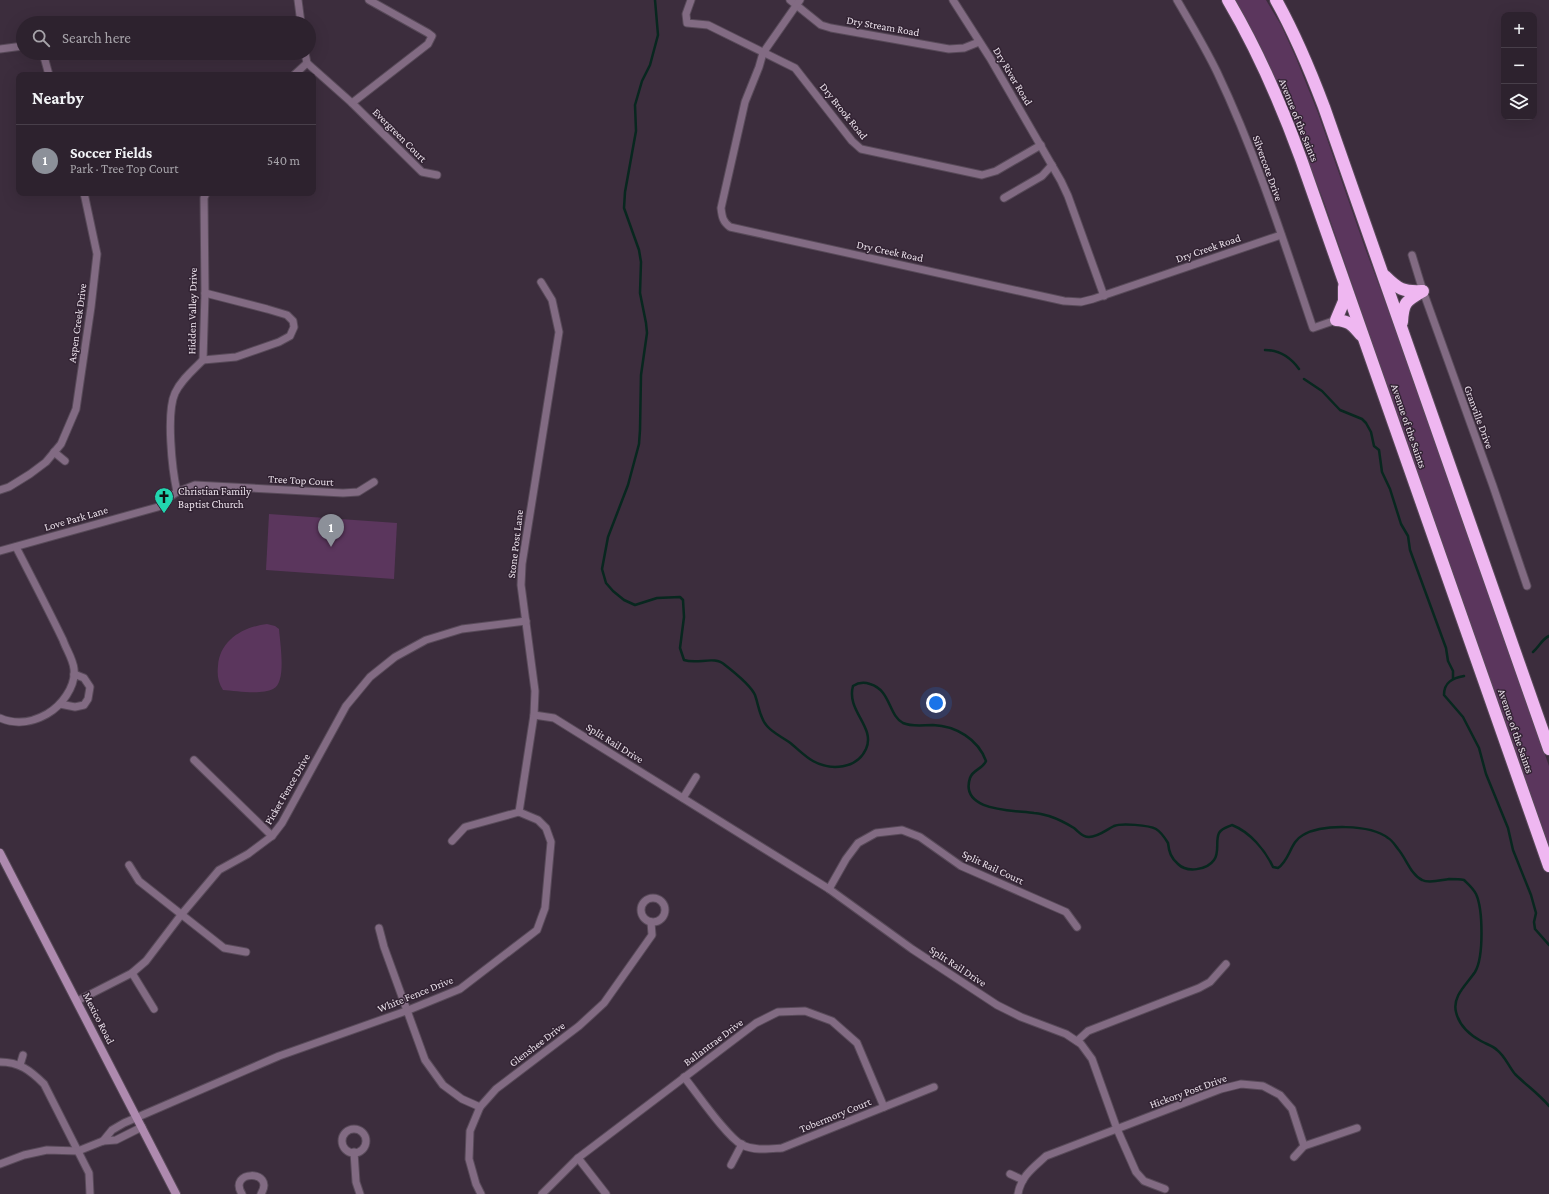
<!DOCTYPE html>
<html lang="en">
<head>
<meta charset="utf-8">
<style>
	body { margin:0; font-family:"Crimson Pro",serif; background:#352a36; color:#f1f3f6 }
	.controls { position:absolute; right:12px; top:12px; display:grid; overflow:hidden; border-radius:8px; box-shadow:0 4px 16px #0002 }
	.controls button { width:36px; height:36px; display:grid; place-items:center; padding:0; border:0; border-bottom:1px solid #483f4a; background:#2d222e; color:#f1f3f6; font:20px sans-serif }
	.you { position:absolute; left:936px; top:703px; width:14px; height:14px; margin:-10px; border:3px solid #fff; border-radius:50%; background:#1a73e8; box-shadow:0 0 0 6px #1a73e833 }
	.badge { display:grid; place-items:center; width:26px; height:26px; border-radius:50%; background:#8c9099; color:#fff; font-size:13px; font-weight:700 }
	.pin { position:absolute; translate:-50% -33px; filter:drop-shadow(0 1px 2px #0008) }
	.pin::after { content:''; position:absolute; top:21px; width:14px; height:12px; background:inherit; clip-path:polygon(0 0,100% 0,50% 100%) }
	.list { margin:0; padding:0; list-style:none }
	h2 { display:flex; justify-content:space-between; align-items:center; height:52px; margin:0; padding:0 16px; font-size:17px }
	h2 small { font-size:13px; font-weight:400; color:#a7a4aa }
	.list li { display:grid; grid-template-columns:26px 1fr auto; gap:12px; align-items:center; box-sizing:border-box; height:72px; padding:0 16px; border-top:1px solid #483f4a }
	.list b { display:block; font-size:15px; white-space:nowrap }
	.list p { margin:0; font-size:13px; white-space:nowrap; color:#a7a4aa }
	.list em { font-size:13px; font-style:normal; color:#a7a4aa }
	.icon { flex:none; width:22px; height:22px; fill:none; stroke:currentColor; stroke-width:2; stroke-linecap:round; stroke-linejoin:round }
	.map { position:relative; flex:none; width:1549px; height:1194px; overflow:hidden }
	.search { position:absolute; background:#2d222e; box-shadow:0 4px 16px #0002; left:16px; top:16px; width:300px; height:44px; display:flex; align-items:center; gap:10px; box-sizing:border-box; padding:0 14px; border-radius:22px; color:#a7a4aa; font-size:15px }
	.panel { position:absolute; background:#2d222e; box-shadow:0 4px 16px #0002; left:16px; top:72px; width:300px; height:124px; border-radius:8px }
	.map>svg:first-child { display:block }
</style>
</head>
<body>
<div class="map">
<svg width="1549" height="1194" viewBox="0 0 1549 1194">
	<rect width="100%" height="100%" fill="#3c2d3d"/>
	<g fill="#5b365d">
		<path d="M1234,0H1266L1281,25L1296,58L1318,113L1365,248L1402,347L1549,766V850L1424,494L1324,202L1281,92Z"/>
		<path d="M269,514L397,523L394,579L266,570Z"/>
		<path d="M267,624L275,626L279,629C280,643 287,683 273,689C262,695 236,691 223,690C218,682 217,675 218,666C220,640 243,627 267,624Z"/>
	</g>
	<g fill="none" stroke-linecap="round" stroke-linejoin="round">
		<g stroke="#08271f" stroke-width="2.5">
			<path d="M655,0L658,35L650,65L642,81L635,105L636,131L625,192L624,208L639,250L641,262L640,293L646,323L647,333L641,375L640,430L639,444L628,485L608,537L602,569L606,583L613,591L624,600L635,605L657,598L680,597L683,600L684,617L680,648L684,660C698,665 714,655 725,665C734,672 751,686 755,695C759,706 759,717 767,726C773,733 782,737 789,742C797,748 804,756 813,761C831,771 857,769 866,749C876,727 846,711 853,686C859,682 864,682 870,684C891,690 888,715 903,723C912,727 923,725 933,725C956,726 978,739 986,761C982,770 973,769 970,778C959,812 1014,810 1034,813C1039,813 1044,815 1049,816C1058,819 1066,823 1074,828C1079,832 1082,837 1089,837C1098,837 1106,830 1114,826C1121,823 1149,825 1156,829C1161,832 1165,838 1168,843C1169,852 1171,858 1178,864C1187,873 1207,870 1214,860C1220,852 1215,841 1219,833C1222,828 1228,827 1232,825C1250,832 1265,850 1273,867L1278,868C1290,860 1290,842 1303,835C1322,824 1370,824 1388,838C1392,840 1395,845 1398,849C1406,858 1411,875 1422,880C1429,884 1441,880 1449,879C1454,879 1459,879 1464,880C1468,884 1473,888 1476,894C1483,909 1484,957 1475,972C1467,984 1452,996 1456,1012C1459,1025 1470,1035 1481,1041C1486,1044 1493,1046 1497,1050C1505,1056 1509,1067 1515,1074C1526,1085 1539,1094 1549,1106"/>
			<path d="M1265,350C1279,350 1291,358 1299,369"/>
			<path d="M1304,379L1322,391L1340,410L1362,419L1366,423L1371,432L1374,446L1379,450L1382,472L1390,489L1401,524L1408,536L1410,550L1446,648L1448,661L1453,671V678"/>
			<path d="M1533,652C1539,647 1542,639 1549,636"/>
			<path d="M1464,676C1453,678 1444,682 1444,695L1463,717L1479,748L1486,774L1508,828L1513,850L1531,895L1536,913L1534,922L1535,929L1549,945"/>
		</g>
		<defs>
			<g id="street">
				<path d="M298,0L301,23"/>
				<path d="M691,0L686,14L687,23L708,25L795,68L852,141L861,149L982,175L996,171L1041,145"/>
				<path d="M790,0L821,25L831,28L949,49L964,48L979,42"/>
				<path d="M800,0L763,53L759,67L745,102L721,208C722,217 723,222 730,227L1064,301L1081,302L1093,299L1281,235"/>
				<path d="M953,0L990,58L1061,181L1068,196L1104,296"/>
				<path d="M1177,0C1191,24 1205,47 1217,72C1256,154 1284,242 1313,328L1336,320"/>
				<path d="M0,49L23,46"/>
				<path d="M43,53L49,75"/>
				<path d="M305,53L307,63"/>
				<path d="M307,63L352,103L428,44L432,36L428,33L369,0"/>
				<path d="M294,75L307,63"/>
				<path d="M352,103L422,172L437,175"/>
				<path d="M1004,198L1042,176L1052,165"/>
				<path d="M1412,255L1423,291L1493,486L1527,586"/>
				<path d="M203,360L236,357L279,342L290,336L294,327L293,321L287,315L267,309L205,293"/>
				<path d="M54,452L65,461"/>
				<path d="M0,490L9,487L30,474L46,462L61,444L76,409L91,307L97,254L84,193"/>
				<path d="M177,492C172,469 166,413 175,393C181,380 193,370 203,360L205,293L204,198L206,193"/>
				<path d="M167,499L177,492L195,485L343,493L358,492L374,482"/>
				<path d="M0,551L158,507"/>
				<path d="M60,704L75,707L84,705L88,699L90,687L84,678L74,674"/>
				<path d="M534,715L554,718L829,889L912,949L997,1005L1021,1017L1066,1034L1081,1044L1092,1059L1117,1129L1136,1172L1144,1181L1165,1189"/>
				<path d="M0,718C16,725 33,722 47,714C61,706 76,687 74,669C73,659 66,649 63,640C48,609 32,578 16,547"/>
				<path d="M194,760L272,836"/>
				<path d="M683,798L696,777"/>
				<path d="M519,812L534,715L535,691L521,585L522,564L559,332L552,300L541,282"/>
				<path d="M129,865L139,881L224,948L246,952"/>
				<path d="M829,889L846,859L858,843L876,833L902,830L920,837L961,866L1066,912L1077,927"/>
				<circle cx="653" cy="910" r="12"/>
				<path d="M379,928L384,947L425,1060L443,1085L462,1099L480,1107"/>
				<path d="M132,973L154,1009"/>
				<path d="M77,1001L132,973L146,961L181,915L219,870L248,854L272,836L282,823L346,706L370,677L395,657L426,640L462,629L526,621"/>
				<path d="M1077,1041L1088,1031L1199,988L1210,982L1226,964"/>
				<path d="M0,1062C19,1062 30,1070 44,1084L89,1173L90,1194"/>
				<path d="M20,1065L23,1055"/>
				<path d="M684,1077C697,1093 726,1136 742,1145C755,1151 768,1149 782,1148L934,1087"/>
				<circle cx="354" cy="1141" r="12"/>
				<path d="M103,1141L112,1130L124,1123L279,1056L406,1011L460,989L537,930L545,908L551,842L546,828L538,820L519,812L465,827L452,841"/>
				<path d="M354,1152L356,1182L360,1194"/>
				<path d="M1294,1157L1304,1146"/>
				<path d="M578,1158L606,1194"/>
				<path d="M0,1164L24,1155L47,1150L78,1151L103,1141L116,1140L142,1127"/>
				<path d="M731,1165L742,1144"/>
				<path d="M1010,1174L1023,1180"/>
				<path d="M242,1194C227,1170 276,1169 261,1194"/>
				<path d="M481,1194L476,1184L469,1159L470,1131L480,1107L496,1089L579,1026L604,1003L652,935L651,922"/>
				<path d="M542,1194L578,1158L756,1023L778,1012L805,1011L832,1021L857,1043L884,1107"/>
				<path d="M1018,1194C1021,1176 1033,1168 1046,1156L1221,1089L1241,1084L1263,1086L1280,1095L1292,1109L1304,1146L1357,1128"/>
			</g>
			<path id="secondary" d="M0,853L176,1194"/>
			<g id="highway">
				<path d="M1228,0C1258,51 1281,104 1301,159L1549,866"/>
				<path d="M1276,0C1295,34 1310,70 1324,107L1549,749"/>
				<path d="M1385,276C1398,289 1403,292 1422,291"/>
				<path d="M1344,287V301L1336,320C1350,321 1352,325 1361,335"/>
				<path d="M1402,322C1403,302 1406,301 1423,291"/>
			</g>
		</defs>
		<use href="#street" stroke="#584a59" stroke-width="9"/>
		<use href="#secondary" stroke="#584a59" stroke-width="10"/>
		<use href="#highway" stroke="#584a59" stroke-width="14"/>
		<use href="#street" stroke="#826b83" stroke-width="7"/>
		<use href="#secondary" stroke="#ae8aaf" stroke-width="8"/>
		<use href="#highway" stroke="#efb7f1" stroke-width="12"/>
	</g>
	<defs>
		<symbol id="church-pin" viewBox="-11 -11 22 30"><path d="M0 17L-7.5 6A9.5 9.5 0 1 1 7.5 6Z" fill="#22d5af" stroke="#322333"/><path d="M-1.2-6h2.4v3.5h3.3v2.4h-3.3V6h-2.4V-.1h-3.3v-2.4h3.3Z" fill="#111"/></symbol>
	</defs>
	<g fill-rule="evenodd">
		<use href="#church-pin" x="153" y="486" width="22" height="30"/>
	</g>
	<g text-anchor="middle" stroke-width="3" stroke-linejoin="round" paint-order="stroke">
		<g font-size="11" fill="#ebe1eb" stroke="#322333">
			<text transform="translate(883 26) rotate(10)" y="4">Dry Stream Road</text>
			<text transform="translate(1013 76) rotate(59)" y="4">Dry River Road</text>
			<text transform="translate(844 111) rotate(51)" y="4">Dry Brook Road</text>
			<text transform="translate(1299 120) rotate(68)" y="4">Avenue of the Saints</text>
			<text transform="translate(400 135) rotate(45)" y="4">Evergreen Court</text>
			<text transform="translate(1268 168) rotate(70)" y="4">Silvercote Drive</text>
			<text transform="translate(1208 248) rotate(-19)" y="4">Dry Creek Road</text>
			<text transform="translate(890 251) rotate(12)" y="4">Dry Creek Road</text>
			<text transform="translate(192 311) rotate(-89)" y="4">Hidden Valley Drive</text>
			<text transform="translate(77 323) rotate(-82)" y="4">Aspen Creek Drive</text>
			<text transform="translate(1479 417) rotate(70)" y="4">Granville Drive</text>
			<text transform="translate(1409 426) rotate(71)" y="4">Avenue of the Saints</text>
			<text transform="translate(301 480) rotate(3)" y="4">Tree Top Court</text>
			<text transform="translate(76 518) rotate(-16)" y="4">Love Park Lane</text>
			<text transform="translate(515 544) rotate(-83)" y="4">Stone Post Lane</text>
			<text transform="translate(1516 731) rotate(71)" y="4">Avenue of the Saints</text>
			<text transform="translate(615 743) rotate(32)" y="4">Split Rail Drive</text>
			<text transform="translate(287 789) rotate(-60)" y="4">Picket Fence Drive</text>
			<text transform="translate(993 867) rotate(25)" y="4">Split Rail Court</text>
			<text transform="translate(958 966) rotate(33)" y="4">Split Rail Drive</text>
			<text transform="translate(415 994) rotate(-22)" y="4">White Fence Drive</text>
			<text transform="translate(99 1018) rotate(63)" y="4">Mexico Road</text>
			<text transform="translate(713 1042) rotate(-37)" y="4">Ballantrae Drive</text>
			<text transform="translate(537 1044) rotate(-37)" y="4">Glenshee Drive</text>
			<text transform="translate(1188 1091) rotate(-20)" y="4">Hickory Post Drive</text>
			<text transform="translate(835 1115) rotate(-22)" y="4">Tobermory Court</text>
		</g>
		<g font-size="11" fill="#ebe1eb" stroke="#322333" text-anchor="start">
			<text x="178" y="495">Christian Family<tspan x="178" dy="13">Baptist Church</tspan></text>
		</g>
	</g>
</svg>
<div class="controls">
<button>+</button>
<button>−</button>
<button><svg class="icon" aria-label="layers" viewBox="0 0 24 24"><path d="M12 4l9 5-9 5-9-5zM3 14l9 5 9-5"/></svg></button>
</div>
<div class="you"></div>
<div class="pin badge" style="left:331px;top:547px">1</div>
<div class="search"><svg class="icon" aria-label="search" viewBox="0 0 24 24"><circle cx="10" cy="10" r="6"/><path d="M15 15l6 6"/></svg>Search here</div>
<section class="panel">
<h2>Nearby<small></small></h2>
<ul class="list">
<li><span class="badge">1</span><div><b>Soccer Fields</b><p>Park · Tree Top Court</p></div><em>540 m</em></li>
</ul>
</section>
</div>
</body>
</html>
